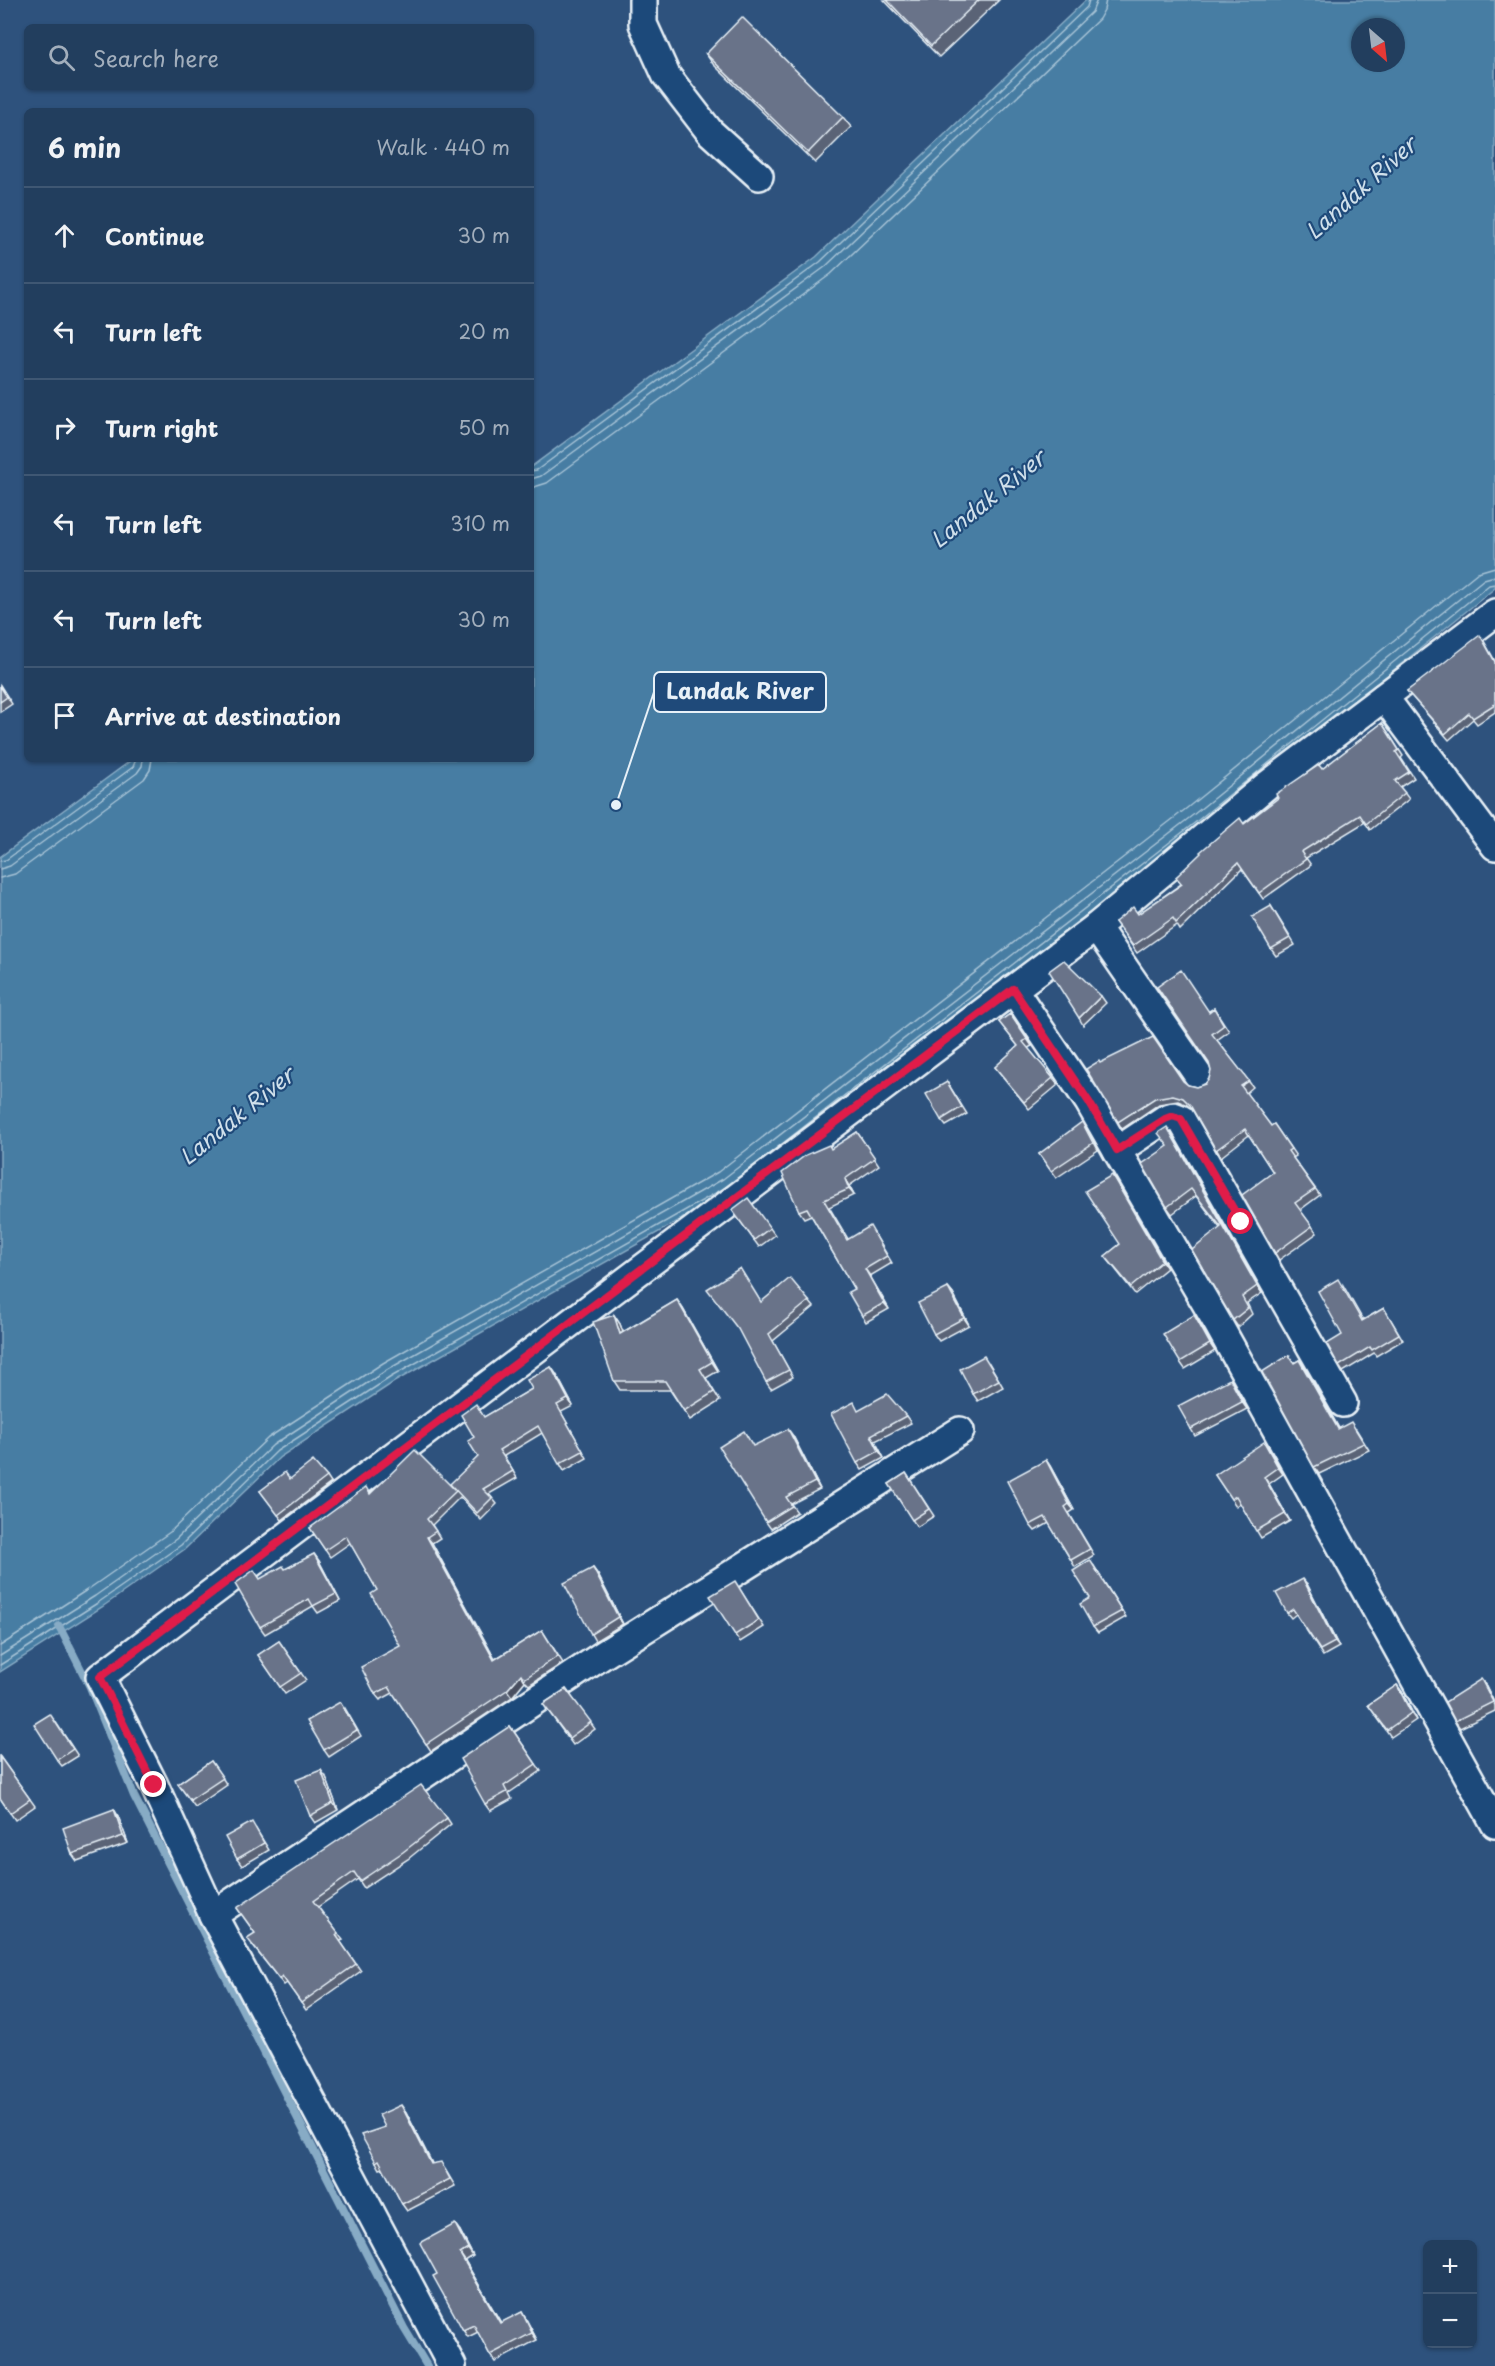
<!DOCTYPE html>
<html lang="en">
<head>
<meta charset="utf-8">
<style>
	body { margin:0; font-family:"Playpen Sans",sans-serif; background:#2a4564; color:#f1f3f6 }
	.controls { position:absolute; right:18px; bottom:18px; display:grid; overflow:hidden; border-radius:9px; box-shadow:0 2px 4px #0004 }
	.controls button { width:54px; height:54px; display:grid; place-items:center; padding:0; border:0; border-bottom:2px solid #3f5773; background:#223e5e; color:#f1f3f6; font:30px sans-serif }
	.compass { position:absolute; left:1351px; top:18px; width:54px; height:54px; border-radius:50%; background:#223e5e; box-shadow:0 2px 4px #0004; rotate:152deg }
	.stop { position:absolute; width:18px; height:18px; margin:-14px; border:4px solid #e11d48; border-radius:50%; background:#fff }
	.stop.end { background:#e11d48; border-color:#fff; box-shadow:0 2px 6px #0008 }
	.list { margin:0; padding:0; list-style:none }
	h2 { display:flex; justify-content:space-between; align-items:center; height:78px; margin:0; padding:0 24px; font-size:26px }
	h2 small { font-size:20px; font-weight:400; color:#a2aebc }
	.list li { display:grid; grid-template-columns:39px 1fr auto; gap:18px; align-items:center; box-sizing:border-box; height:96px; padding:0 24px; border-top:2px solid #3f5773 }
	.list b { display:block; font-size:22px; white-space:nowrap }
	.list em { font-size:20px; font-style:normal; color:#a2aebc }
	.icon { flex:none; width:33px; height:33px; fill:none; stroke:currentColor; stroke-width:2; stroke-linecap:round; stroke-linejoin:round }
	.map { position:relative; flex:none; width:1495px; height:2366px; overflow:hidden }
	.search { position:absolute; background:#223e5e; box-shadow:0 2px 4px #0004; left:24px; top:24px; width:510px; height:66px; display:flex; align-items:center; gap:15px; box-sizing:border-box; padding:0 21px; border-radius:9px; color:#a2aebc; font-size:22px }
	.panel { position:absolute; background:#223e5e; box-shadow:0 2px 4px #0004; left:24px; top:108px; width:510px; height:654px; border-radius:9px }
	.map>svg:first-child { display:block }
</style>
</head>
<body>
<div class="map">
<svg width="1495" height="2366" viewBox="0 0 1495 2366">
	<rect width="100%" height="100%" fill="#2e527d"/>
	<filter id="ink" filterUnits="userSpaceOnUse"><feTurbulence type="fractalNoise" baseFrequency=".0167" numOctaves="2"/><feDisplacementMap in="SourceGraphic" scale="12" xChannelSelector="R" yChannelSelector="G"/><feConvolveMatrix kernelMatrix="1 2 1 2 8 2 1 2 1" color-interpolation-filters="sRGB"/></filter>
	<g filter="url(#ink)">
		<path fill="#467da3" stroke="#87abc5" stroke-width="1.5" fill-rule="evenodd" d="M1086,0H1495V588L1201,826L731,1191L394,1382L280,1457L185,1549L102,1607L0,1672V857L133,759H531V467L816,257ZM1360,27H1396V63H1360Z"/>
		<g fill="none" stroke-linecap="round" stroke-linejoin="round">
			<g stroke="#a7c3d6" stroke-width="1.5">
				<path d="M531,471L537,470L820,262L1087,7L1089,0"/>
				<path d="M531,479L541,476L825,267L1092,12L1097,0"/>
				<path d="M531,488L547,483L831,274L1099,19L1104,10L1106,0"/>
				<path d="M0,861L6,860L133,767L136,759"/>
				<path d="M0,869L10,866L137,773L142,766L143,759"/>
				<path d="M0,878L15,874L144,779L150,770L152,759"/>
				<path d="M0,1646L90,1588L170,1532L268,1438L383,1363L718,1172L1187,808L1478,572L1495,567"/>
				<path d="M0,1656L95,1596L176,1539L273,1445L387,1370L723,1179L1193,815L1484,579L1495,576"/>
				<path d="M0,1665L99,1602L181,1545L277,1451L391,1377L728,1186L1197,821L1489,585L1495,584"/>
			</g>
			<path stroke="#87abc5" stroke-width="8" d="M59,1626L90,1687L134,1796L404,2328L427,2366"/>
			<defs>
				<g id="minor">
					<path d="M643,0V24L666,75L710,132L759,176"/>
					<path d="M1384,697L1495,846"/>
					<path d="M1096,927L1200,1078"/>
					<path d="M1013,989L1089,1102L1117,1151L1218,1324L1495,1824"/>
					<path d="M1117,1151L1165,1119L1173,1116L1181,1119L1343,1403"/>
					<path d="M213,1915L603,1655L960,1431"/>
					<path d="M452,2366L213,1915L154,1785L100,1677L1096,927L1266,786L1495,613"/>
				</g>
			</defs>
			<use href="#minor" stroke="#e8f1f8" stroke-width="32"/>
			<use href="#minor" stroke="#1f4a7a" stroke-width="27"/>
		</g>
		<g fill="#5a6376" stroke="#e8f1f8" stroke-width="1.5">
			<path d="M884,0H999L939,57Z"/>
			<path d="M706,54L843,117L851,127L815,163L713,64Z"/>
			<path d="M1484,641L1495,661V712L1477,724L1473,719L1449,740L1407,691Z"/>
			<path d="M0,685L12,704L0,712Z"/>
			<path d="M1382,723L1403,756L1401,758L1414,778L1400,787L1409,799L1370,830L1365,822L1306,858L1311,865L1263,899L1242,869L1180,930L1177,925L1137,953L1115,922L1138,914L1181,884L1176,877L1244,824L1322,769Z"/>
			<path d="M1271,906L1295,945L1276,956L1271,949Z"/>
			<path d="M1101,996L1106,1003L1083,1025L1079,1018Z"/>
			<path d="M1214,1008L1229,1031L1217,1040L1253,1087L1246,1093L1271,1126L1274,1124L1296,1156L1293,1158L1320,1195L1300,1210L1317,1233L1279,1260L1275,1253L1273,1172L1249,1135L1221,1157L1193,1110L1187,1105L1178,1101L1159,1104L1122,1129L1118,1122L1100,1063L1183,1081L1188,1085L1196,1087L1205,1084L1209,1079L1211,1071L1209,1063V1011Z"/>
			<path d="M1010,1014L1032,1046L1028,1048L1058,1085L1029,1109L995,1067L1018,1046L999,1022Z"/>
			<path d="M947,1082L967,1114L946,1126L941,1120Z"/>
			<path d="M1087,1129L1098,1150L1056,1178L1039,1154Z"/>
			<path d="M857,1132L879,1165L849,1186L854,1195L829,1207L848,1239L874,1233L892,1263L870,1276L889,1309L866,1322L862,1316L854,1289L811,1215L804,1218L799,1211L832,1149Z"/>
			<path d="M1171,1134L1262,1293L1247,1303L1252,1314L1238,1327L1233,1320L1220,1228L1196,1196L1172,1214L1167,1207L1168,1146Z"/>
			<path d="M1116,1181L1167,1268L1135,1294L1105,1256L1120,1244Z"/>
			<path d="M732,1210L770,1228L775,1235L759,1247Z"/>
			<path d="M1343,1285L1363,1320L1384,1308L1403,1340L1376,1356L1374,1353L1343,1372L1339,1366L1342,1335Z"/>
			<path d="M948,1288L953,1294L969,1325L939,1341L934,1334Z"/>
			<path d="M677,1300L683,1309L718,1371L706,1378L720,1401L690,1420L670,1390H620L614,1381V1315L620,1324L623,1332Z"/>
			<path d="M809,1301L814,1307L773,1341L793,1377L771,1389L766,1382L762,1302Z"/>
			<path d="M1194,1315L1215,1351L1185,1369L1180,1362Z"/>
			<path d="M1299,1360L1304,1366L1339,1428L1356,1429L1369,1450L1319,1474L1314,1467L1294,1363Z"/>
			<path d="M989,1363L1003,1387L978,1401L973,1394Z"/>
			<path d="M551,1367L556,1374L573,1406L561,1412L587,1458L564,1471L542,1433L504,1456L517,1478L489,1494L497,1504L481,1520L460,1497L432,1525L440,1538L432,1543L495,1659L542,1630L563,1663L529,1685L525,1681L512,1697L431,1751L393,1693L380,1700L375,1694L400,1646L377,1590L350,1543L330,1557L310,1528L371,1494L451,1486L478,1457L474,1437L484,1417L532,1389Z"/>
			<path d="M1230,1379L1247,1409L1195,1436L1191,1429Z"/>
			<path d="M859,1410L906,1416L911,1423L875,1441L884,1458L862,1470L857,1463Z"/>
			<path d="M793,1436L820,1489L791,1504L797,1512L771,1529L766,1522L754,1446Z"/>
			<path d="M1269,1449L1283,1474L1269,1484L1290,1521L1261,1538L1240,1503L1236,1506L1215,1475Z"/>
			<path d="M1046,1460L1050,1466L1074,1510L1069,1513L1094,1555L1075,1567L1049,1523L1035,1531L1030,1525Z"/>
			<path d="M906,1473L934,1516L917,1527L889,1484Z"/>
			<path d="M327,1477L331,1483L282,1520L260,1491Z"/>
			<path d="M314,1554L319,1561L340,1601L318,1613L313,1606L265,1634L260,1627V1579L286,1569Z"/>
			<path d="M1094,1566L1126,1617L1098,1633L1093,1627L1090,1598Z"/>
			<path d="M593,1568L598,1575L623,1624L595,1641L591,1634Z"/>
			<path d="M1307,1584L1339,1647L1323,1656L1296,1614L1291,1618L1287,1613Z"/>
			<path d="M739,1588L764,1627L740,1642L735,1635Z"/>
			<path d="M279,1641L306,1680L285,1694L258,1655Z"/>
			<path d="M1397,1685L1402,1692L1416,1720L1391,1737L1368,1705Z"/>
			<path d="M1486,1686L1495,1704V1711L1460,1728L1455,1721Z"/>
			<path d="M566,1689L595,1729L573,1745L543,1704Z"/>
			<path d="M345,1708L361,1736L329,1757L324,1750Z"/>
			<path d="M55,1721L78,1756L62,1766L57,1760Z"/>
			<path d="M510,1726L541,1771L509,1793L512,1799L490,1811L485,1804Z"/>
			<path d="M0,1757L35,1806L15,1820L0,1798Z"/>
			<path d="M211,1761L227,1785L195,1807L178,1784Z"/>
			<path d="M326,1777L338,1810L315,1823L310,1816Z"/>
			<path d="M114,1809L118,1816L128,1843L77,1861L72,1854Z"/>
			<path d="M447,1818L451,1824L408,1859L364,1888L358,1879L318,1907L343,1940L340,1941L361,1971L306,2010L287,1983L284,1985L252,1945L255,1933L237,1908Z"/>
			<path d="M256,1829L269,1850L242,1866L237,1859Z"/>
			<path d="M406,2112L432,2164L445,2169L455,2186L407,2211L402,2204L383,2168L380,2169L376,2162L385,2127Z"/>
			<path d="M460,2231L473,2256L465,2261L501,2323L522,2312L526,2319L537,2340L495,2362L490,2355L478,2332L468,2337L463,2330L437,2274Z"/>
		</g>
		<g fill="#4a5060" stroke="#e8f1f8" stroke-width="1.5">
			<path d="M1167,1127L1171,1134L1262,1293L1257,1286Z"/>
			<path d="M1112,1175L1116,1181L1167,1268L1162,1261Z"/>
			<path d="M845,1179L849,1186L854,1195L849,1189Z"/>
			<path d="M865,1269L870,1276L889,1309L884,1303Z"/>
			<path d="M948,1288L953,1294L969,1325L964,1318Z"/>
			<path d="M677,1300L683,1309L718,1371L712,1362Z"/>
			<path d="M614,1315L620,1324L626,1342L620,1334Z"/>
			<path d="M1194,1315L1199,1322L1215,1351L1210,1344Z"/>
			<path d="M1299,1360L1304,1366L1343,1436L1338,1429Z"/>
			<path d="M551,1367L556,1374L573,1406L568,1399Z"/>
			<path d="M1230,1379L1234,1386L1247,1409L1242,1402Z"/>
			<path d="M788,1429L793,1436L820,1489L815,1482Z"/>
			<path d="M871,1435L875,1441L884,1458L879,1451Z"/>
			<path d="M1264,1442L1269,1449L1283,1474L1278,1467Z"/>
			<path d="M1046,1460L1050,1466L1074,1510L1069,1504Z"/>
			<path d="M1264,1477L1269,1484L1290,1521L1285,1514Z"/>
			<path d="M427,1537L432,1543L498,1666L494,1660Z"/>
			<path d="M314,1554L319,1561L340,1601L336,1594Z"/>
			<path d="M593,1568L598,1575L623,1624L618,1617Z"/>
			<path d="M1303,1579L1307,1584L1339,1647L1335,1642Z"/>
			<path d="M521,1674L525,1681L512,1697L507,1690Z"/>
			<path d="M1481,1679L1486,1686L1495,1705L1493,1702Z"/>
			<path d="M1397,1685L1402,1692L1416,1720L1411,1713Z"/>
			<path d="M321,1770L326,1777L338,1810L333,1803Z"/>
			<path d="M114,1809L118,1816L128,1843L123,1836Z"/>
			<path d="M401,2105L406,2112L436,2171L431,2164Z"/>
			<path d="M455,2224L460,2231L473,2256L468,2249Z"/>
			<path d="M460,2254L465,2261L505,2330L500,2323Z"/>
			<path d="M522,2312L526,2319L537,2340L532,2333Z"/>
		</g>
		<g fill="#697389" stroke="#e8f1f8" stroke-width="1.5">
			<path d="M887,0H979L931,46Z"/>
			<path d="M742,17L843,117L808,153L706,54Z"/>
			<path d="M1480,635L1495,662V704L1473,718L1469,713L1445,734L1407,691Z"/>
			<path d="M0,686L7,697L0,702Z"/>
			<path d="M1382,723L1399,750L1396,752L1409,772L1395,781L1405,793L1366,824L1360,815L1301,852L1306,859L1259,893L1238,863L1176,923L1173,918L1133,946L1115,922L1133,907L1138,914L1182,884L1176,877L1201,853L1200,852L1240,818L1244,824L1278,798L1276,794L1319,765L1322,769Z"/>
			<path d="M1271,906L1290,938L1271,949L1252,917Z"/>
			<path d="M1064,960L1101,996L1079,1018L1049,971Z"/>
			<path d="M1181,970L1209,1012L1214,1008L1224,1025L1212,1034L1249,1081L1241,1086L1271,1126L1274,1124L1291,1149L1288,1151L1315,1189L1295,1203L1312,1226L1275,1253L1242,1195L1273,1172L1245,1129L1216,1150L1190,1105L1183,1098L1173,1095L1155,1098L1118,1122L1086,1069L1099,1061L1100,1063L1153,1037L1183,1081L1188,1085L1196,1087L1205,1084L1209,1079L1211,1071L1209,1063L1157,987Z"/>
			<path d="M1010,1014L1027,1039L1023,1042L1053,1078L1024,1102L995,1067L1018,1046L999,1022Z"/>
			<path d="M947,1082L962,1107L941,1120L926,1094Z"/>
			<path d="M1082,1122L1093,1143L1051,1171L1039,1154Z"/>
			<path d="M1167,1127L1257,1286L1242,1297L1248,1308L1233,1320L1192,1250L1221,1227L1191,1189L1167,1207L1142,1164L1168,1146L1158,1133Z"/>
			<path d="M857,1132L875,1158L845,1179L849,1189L824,1200L847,1240L870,1226L887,1256L865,1269L884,1303L862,1316L848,1292L854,1289L807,1208L799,1211L782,1173L806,1155L829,1145L831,1149Z"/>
			<path d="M1112,1175L1162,1261L1131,1287L1105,1256L1120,1244L1085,1191Z"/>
			<path d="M748,1198L770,1228L754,1240L732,1210Z"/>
			<path d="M740,1268L761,1302L790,1278L809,1301L769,1334L789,1370L766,1382L738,1329L707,1289Z"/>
			<path d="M1338,1279L1362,1321L1384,1308L1399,1334L1372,1350L1370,1347L1339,1366L1327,1344L1342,1335L1318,1291Z"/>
			<path d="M948,1288L964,1318L934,1334L918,1303Z"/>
			<path d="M677,1300L712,1362L700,1369L714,1392L684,1411L665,1381H614L593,1322L614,1315L620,1334Z"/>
			<path d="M1194,1315L1210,1344L1180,1362L1163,1334Z"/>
			<path d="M1289,1355L1294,1363L1299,1360L1338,1429L1351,1422L1364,1443L1314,1467L1262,1372Z"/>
			<path d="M984,1356L999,1380L973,1394L960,1369Z"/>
			<path d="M551,1367L568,1399L557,1405L583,1451L559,1464L538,1426L499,1450L513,1471L483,1489L492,1498L477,1513L450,1484L478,1457L468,1441L474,1437L461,1415L476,1404L484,1417L532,1389L527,1380Z"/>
			<path d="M1230,1379L1242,1402L1191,1429L1178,1406Z"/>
			<path d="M887,1394L906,1416L871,1435L879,1451L857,1463L831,1414L854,1402L858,1410Z"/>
			<path d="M788,1429L815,1482L786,1497L792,1506L766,1522L719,1447L744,1431L753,1446Z"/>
			<path d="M1264,1442L1278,1467L1264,1477L1285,1514L1256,1531L1236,1496L1231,1499L1215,1475Z"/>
			<path d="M415,1450L456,1491L427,1519L436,1531L427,1537L494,1660L542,1630L558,1656L524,1679L521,1674L507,1690L426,1744L389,1687L375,1694L361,1667L400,1646L371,1594L377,1590L346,1536L325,1550L310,1528L366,1487L370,1494Z"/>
			<path d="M1046,1460L1069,1504L1065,1507L1090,1549L1071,1560L1045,1517L1030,1525L1007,1481Z"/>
			<path d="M313,1461L327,1477L278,1515L260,1491L285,1472L290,1479Z"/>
			<path d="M906,1473L929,1509L912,1520L889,1484Z"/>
			<path d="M314,1554L336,1594L313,1606L309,1599L260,1627L235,1584L254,1570L260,1579L283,1566L285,1569Z"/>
			<path d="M1090,1560L1122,1611L1093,1627L1080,1604L1090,1598L1073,1571Z"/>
			<path d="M593,1568L618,1617L591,1634L564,1583Z"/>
			<path d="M1303,1579L1335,1642L1320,1650L1293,1609L1287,1613L1276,1593Z"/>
			<path d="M735,1581L759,1620L735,1635L710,1596Z"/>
			<path d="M279,1641L301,1673L280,1687L258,1655Z"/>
			<path d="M1481,1679L1493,1702L1455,1721L1445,1702Z"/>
			<path d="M1397,1685L1411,1713L1387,1730L1368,1705Z"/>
			<path d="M566,1689L591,1722L569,1738L543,1704Z"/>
			<path d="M340,1702L357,1730L324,1750L307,1721Z"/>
			<path d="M50,1714L73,1749L57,1760L34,1724Z"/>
			<path d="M510,1726L536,1764L504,1786L507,1792L485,1804L460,1759Z"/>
			<path d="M0,1757L30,1799L10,1813L0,1798Z"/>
			<path d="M211,1761L223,1778L190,1800L178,1784Z"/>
			<path d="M321,1770L333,1803L310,1816L296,1780Z"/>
			<path d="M421,1785L447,1818L403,1852L360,1881L354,1872L313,1901L338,1933L336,1935L356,1964L301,2003L282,1976L279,1979L247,1938L255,1933L237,1908Z"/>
			<path d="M114,1809L123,1836L72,1854L63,1828Z"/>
			<path d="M252,1822L264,1843L237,1859L225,1837Z"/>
			<path d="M401,2105L431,2164L441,2162L450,2179L402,2204L379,2160L376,2162L361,2135L385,2127L379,2115Z"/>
			<path d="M455,2224L468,2249L460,2254L500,2323L522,2312L532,2333L490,2355L474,2325L463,2330L433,2276L437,2274L420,2243Z"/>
		</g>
	</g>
	<g fill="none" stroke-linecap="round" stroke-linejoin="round" filter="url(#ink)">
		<path stroke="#e11d48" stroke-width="8" d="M154,1785L100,1677L1013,989L1089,1102L1117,1150L1165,1119L1173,1116L1181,1119L1241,1222"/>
	</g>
	<g text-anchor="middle" stroke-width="4.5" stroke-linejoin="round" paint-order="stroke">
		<g font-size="22" font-style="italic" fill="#d0e0eb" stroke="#1f4a7a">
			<text transform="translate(1361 188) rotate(-42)" y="8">Landak River</text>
			<text transform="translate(988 499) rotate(-39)" y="8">Landak River</text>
			<text transform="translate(237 1116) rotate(-39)" y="8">Landak River</text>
		</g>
	</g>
	<path fill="none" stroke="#e8f1f8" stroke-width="2" d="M616 805L654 692"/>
	<circle fill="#e8f1f8" stroke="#1f4a7a" stroke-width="2" cx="616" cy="805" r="6"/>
	<rect fill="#1f4a7a" stroke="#e8f1f8" stroke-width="2" x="654" y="672" width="172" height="40" rx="6"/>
	<g font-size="22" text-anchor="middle" font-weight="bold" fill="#e8f1f8">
		<text x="740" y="699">Landak River</text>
	</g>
</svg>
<div class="controls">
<button>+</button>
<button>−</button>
</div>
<svg class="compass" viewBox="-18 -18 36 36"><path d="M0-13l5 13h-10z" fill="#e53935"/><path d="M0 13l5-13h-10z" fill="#a2aebc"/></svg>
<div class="stop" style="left:1241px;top:1222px"></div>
<div class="stop end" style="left:154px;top:1785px"></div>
<div class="search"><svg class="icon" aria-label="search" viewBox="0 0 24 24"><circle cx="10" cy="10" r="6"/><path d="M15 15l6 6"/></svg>Search here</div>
<section class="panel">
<h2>6 min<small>Walk · 440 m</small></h2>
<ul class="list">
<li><svg class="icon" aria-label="ahead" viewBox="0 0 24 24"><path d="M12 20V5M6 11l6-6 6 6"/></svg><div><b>Continue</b></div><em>30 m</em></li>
<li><svg class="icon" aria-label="left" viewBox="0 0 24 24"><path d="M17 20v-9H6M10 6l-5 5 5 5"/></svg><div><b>Turn left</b></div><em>20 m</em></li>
<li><svg class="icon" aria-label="right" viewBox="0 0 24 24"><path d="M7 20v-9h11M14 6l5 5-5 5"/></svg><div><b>Turn right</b></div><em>50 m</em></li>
<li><svg class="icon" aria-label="left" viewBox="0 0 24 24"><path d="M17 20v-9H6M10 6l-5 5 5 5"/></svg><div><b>Turn left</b></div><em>310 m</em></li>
<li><svg class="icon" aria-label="left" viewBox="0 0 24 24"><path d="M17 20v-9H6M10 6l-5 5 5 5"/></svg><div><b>Turn left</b></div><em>30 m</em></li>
<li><svg class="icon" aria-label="arrive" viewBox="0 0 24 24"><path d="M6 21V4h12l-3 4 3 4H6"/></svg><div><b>Arrive at destination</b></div></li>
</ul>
</section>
</div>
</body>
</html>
